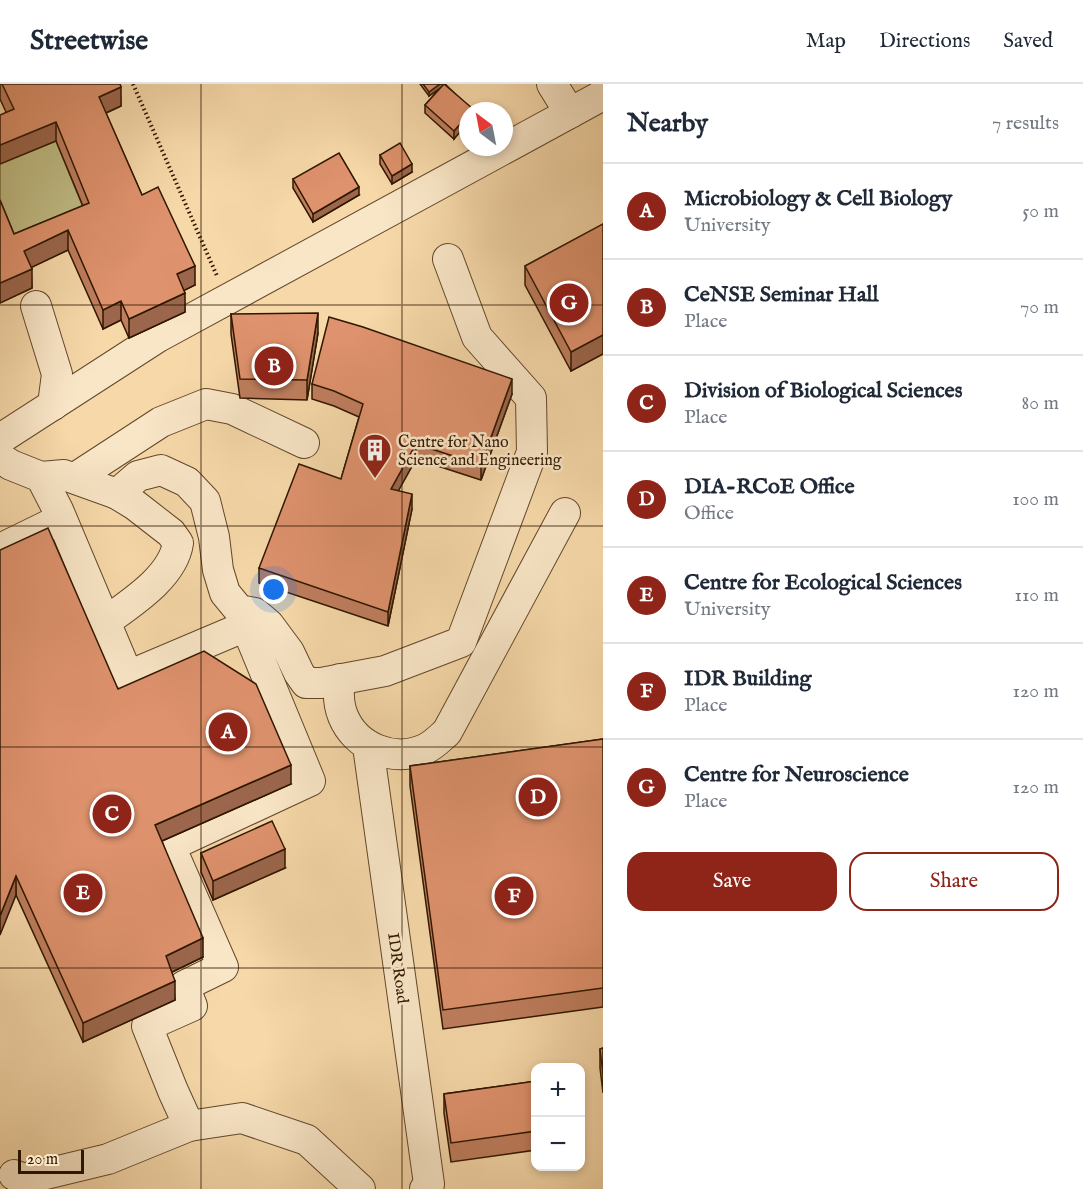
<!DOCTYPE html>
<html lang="en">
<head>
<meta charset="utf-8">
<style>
	body { margin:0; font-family:"IM FELL English",serif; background:#f2f2f3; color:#1f2937 }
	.controls { position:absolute; right:18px; bottom:18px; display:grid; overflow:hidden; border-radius:12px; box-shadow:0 3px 9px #0003 }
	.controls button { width:54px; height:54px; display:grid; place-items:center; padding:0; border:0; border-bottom:2px solid #e0e1e3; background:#fff; color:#1f2937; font:30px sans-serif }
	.compass { position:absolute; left:459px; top:18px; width:54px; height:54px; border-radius:50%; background:#fff; box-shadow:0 3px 9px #0003; rotate:328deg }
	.scale { position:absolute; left:18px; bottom:15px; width:66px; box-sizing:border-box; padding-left:6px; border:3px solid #301700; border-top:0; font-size:16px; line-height:21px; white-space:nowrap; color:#301700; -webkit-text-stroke:4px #f9e6c7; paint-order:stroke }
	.you { position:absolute; left:274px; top:506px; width:21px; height:21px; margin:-15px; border:4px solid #fff; border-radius:50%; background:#1a73e8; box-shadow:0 0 0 9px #1a73e833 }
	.badge { display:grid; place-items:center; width:39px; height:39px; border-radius:50%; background:#8f2418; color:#fff; font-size:20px; font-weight:700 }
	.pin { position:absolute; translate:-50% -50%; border:3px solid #fff; box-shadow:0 2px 6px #0006 }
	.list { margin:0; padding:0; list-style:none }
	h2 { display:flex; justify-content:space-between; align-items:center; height:78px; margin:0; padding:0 24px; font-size:26px }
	h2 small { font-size:20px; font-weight:400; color:#747a83 }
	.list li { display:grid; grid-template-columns:39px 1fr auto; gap:18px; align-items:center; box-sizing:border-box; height:96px; padding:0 24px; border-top:2px solid #e0e1e3 }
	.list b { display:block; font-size:22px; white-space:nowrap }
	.list p { margin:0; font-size:20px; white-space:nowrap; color:#747a83 }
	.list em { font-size:20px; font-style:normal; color:#747a83 }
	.actions { display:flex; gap:12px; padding:18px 24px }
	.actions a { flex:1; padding:14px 0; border:2px solid #8f2418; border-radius:18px; text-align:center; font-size:21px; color:#8f2418 }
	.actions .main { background:#8f2418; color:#fff }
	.map { position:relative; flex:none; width:603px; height:1105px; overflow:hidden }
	header { display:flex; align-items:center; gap:36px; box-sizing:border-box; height:84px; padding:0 30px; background:#fff; border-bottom:2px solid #e0e1e3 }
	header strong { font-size:28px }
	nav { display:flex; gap:33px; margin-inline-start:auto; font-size:21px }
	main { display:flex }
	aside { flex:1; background:#fff }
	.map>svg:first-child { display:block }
</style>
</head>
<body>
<header>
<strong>Streetwise</strong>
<nav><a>Map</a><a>Directions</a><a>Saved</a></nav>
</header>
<main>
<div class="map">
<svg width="603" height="1105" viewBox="0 0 603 1105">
	<rect width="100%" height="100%" fill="#f6d8a9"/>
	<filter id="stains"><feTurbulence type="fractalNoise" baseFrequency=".00333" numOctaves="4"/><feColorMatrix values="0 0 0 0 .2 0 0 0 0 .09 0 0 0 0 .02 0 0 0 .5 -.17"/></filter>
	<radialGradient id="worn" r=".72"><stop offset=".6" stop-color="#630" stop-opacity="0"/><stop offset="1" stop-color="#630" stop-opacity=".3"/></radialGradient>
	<path fill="#c1bd85" stroke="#786a42" stroke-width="1.5" d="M56,57L89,138L14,169L0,135V80Z"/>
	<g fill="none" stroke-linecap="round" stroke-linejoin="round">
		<defs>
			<g id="minor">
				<path d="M552,0L570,29"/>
				<path d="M36,222L57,290L53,321"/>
				<path d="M0,355L158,253L603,11"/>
				<path d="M0,374L11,381L41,393L58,426L128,592L246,542L310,697L170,762L223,883L184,902L192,922L147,942L173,1007L189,1042L242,1034L307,1056L360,1105"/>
				<path d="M41,393L64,391L117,410L135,421L171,449L178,459C173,493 131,519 105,538"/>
				<path d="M75,394L161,338L206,320L232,325L304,359"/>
				<path d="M117,410L138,392L161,386L187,398L205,417L214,453L218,486L225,509L239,526L255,529L269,541L289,568L299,589L306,599H321L385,587L461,558L532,368L531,314L477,253L448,175"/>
				<path d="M0,465L49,441L62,437"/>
				<path d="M340,595C338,608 338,620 343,632C356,664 394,679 425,665C434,661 440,654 447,648L565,429"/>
				<path d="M368,662L429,1100L425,1105"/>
				<path d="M14,1091L25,1095L108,1075L189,1042"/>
			</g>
		</defs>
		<use href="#minor" stroke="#62472a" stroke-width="32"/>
		<path stroke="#301700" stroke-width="4" stroke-dasharray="1.5 3" stroke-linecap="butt" d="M133,0L217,192"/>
		<use href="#minor" stroke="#f9e6c7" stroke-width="30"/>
	</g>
	<g fill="#bf7e5e" stroke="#301700" stroke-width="1.5">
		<path d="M0,0H120L121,22L106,29L142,111L195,201L184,206L185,228L129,254L121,236L103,245L68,166L31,183L32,204L0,219V116L14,150L83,122L56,57L6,28L0,15Z"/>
		<path d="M420,0H446H445L473,27L454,55L425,29V21L440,4L429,12Z"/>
		<path d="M380,71L412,88L392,100L380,80Z"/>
		<path d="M293,95L359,111L313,138L293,104Z"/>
		<path d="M603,140V270L571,287L525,201V182Z"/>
		<path d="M231,230L318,249L307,316L240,314L231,250Z"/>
		<path d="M312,300L512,310L481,396L416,375L398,407L412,425L388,542L259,499V484L341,395L359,333L334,322L312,315Z"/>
		<path d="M0,466L118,605L291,700L162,757L203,873L172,888L175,916L83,958L16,811Z"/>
		<path d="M603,655V923L443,945L410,702V682Z"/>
		<path d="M201,769L285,784L213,816L201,788Z"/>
		<path d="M603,964V1009L600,984V965Z"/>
		<path d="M536,997V1066L451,1078L444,1029V1010Z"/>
	</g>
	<g fill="#9b664c" stroke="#301700" stroke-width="1.5">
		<path d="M440,0H446L429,12V8Z"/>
		<path d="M121,3V22L99,32V13Z"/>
		<path d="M468,31V39L454,55V47Z"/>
		<path d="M56,38V57L0,80V61Z"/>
		<path d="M412,80V88L392,100V92Z"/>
		<path d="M359,103V111L313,138V130Z"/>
		<path d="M68,146V166L24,187V167Z"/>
		<path d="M195,182V201L177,210V190Z"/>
		<path d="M32,185V204L0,219V199Z"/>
		<path d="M185,209V228L129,254V235Z"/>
		<path d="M121,217V236L103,245V226Z"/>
		<path d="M318,229V249L307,316V296Z"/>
		<path d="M603,251V270L571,287V268Z"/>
		<path d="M512,295V310L481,396V381Z"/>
		<path d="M416,360V375L391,420V405Z"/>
		<path d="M412,410V425L388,542V528Z"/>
		<path d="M291,681V700L155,760V741Z"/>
		<path d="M285,765V784L213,816V797Z"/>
		<path d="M16,792V811L0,851V832Z"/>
		<path d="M203,854V873L166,891V872Z"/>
		<path d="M175,897V916L83,958V939Z"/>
	</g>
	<g fill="#de926d" stroke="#301700" stroke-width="1.5">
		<path d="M2,0H120L121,3L99,13L142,111L158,103L195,182L177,190L185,209L129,235L121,217L103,226L68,146L24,167L32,185L0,199V116L14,150L89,119L56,38L0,61V31L14,25Z"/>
		<path d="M423,0H440L429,8Z"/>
		<path d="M444,0L473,25L471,27H468V31L454,47L425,21Z"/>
		<path d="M400,59L412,80L392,92L380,71Z"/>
		<path d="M339,69L359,103L313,130L293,95Z"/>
		<path d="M603,140V251L571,268L525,182Z"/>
		<path d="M318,229L307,296L240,295L231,230Z"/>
		<path d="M329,233L363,243L512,295L481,381L416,360L391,405L412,410L388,528L259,484L299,380L341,395L363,320L334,307L312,300Z"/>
		<path d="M48,444L118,605L204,567L256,600L291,681L155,741L203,854L166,872L175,897L83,939L16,792L0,832V466Z"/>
		<path d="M603,655V904L443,926L410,682Z"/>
		<path d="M272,737L285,765L213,797L201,769Z"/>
		<path d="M603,964V990L600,965Z"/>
		<path d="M536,997V1047L451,1059L444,1010Z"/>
	</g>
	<path fill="none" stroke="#301700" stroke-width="1.5" stroke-opacity="0.55" d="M201,0V1105M402,0V1105M0,221H603M0,442H603M0,663H603M0,884H603"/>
	<defs>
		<symbol id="building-pin" viewBox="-11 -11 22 30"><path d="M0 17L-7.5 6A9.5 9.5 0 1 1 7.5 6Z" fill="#8f2418" stroke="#f9e6c7"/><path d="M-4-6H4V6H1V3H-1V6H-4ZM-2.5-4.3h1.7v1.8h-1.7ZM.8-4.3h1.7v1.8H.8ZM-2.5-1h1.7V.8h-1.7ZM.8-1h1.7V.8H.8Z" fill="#fff"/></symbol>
	</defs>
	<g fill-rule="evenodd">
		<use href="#building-pin" x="356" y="347" width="38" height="52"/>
	</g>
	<g text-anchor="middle" stroke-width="5" stroke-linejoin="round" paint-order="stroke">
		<g font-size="16" fill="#301700" stroke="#f9e6c7" text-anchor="start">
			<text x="398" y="363">Centre for Nano<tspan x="398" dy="18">Science and Engineering</tspan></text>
		</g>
		<g font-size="16" fill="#301700" stroke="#f9e6c7">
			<text transform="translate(399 884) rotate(82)" y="6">IDR Road</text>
		</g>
	</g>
	<rect width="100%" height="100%" filter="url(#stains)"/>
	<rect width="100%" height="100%" fill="url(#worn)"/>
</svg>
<div class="controls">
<button>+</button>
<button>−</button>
</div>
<svg class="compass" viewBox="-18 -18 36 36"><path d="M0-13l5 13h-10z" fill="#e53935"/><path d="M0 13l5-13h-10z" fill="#747a83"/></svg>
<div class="scale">20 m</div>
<div class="you"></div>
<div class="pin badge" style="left:228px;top:648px">A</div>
<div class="pin badge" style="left:274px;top:282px">B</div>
<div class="pin badge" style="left:112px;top:730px">C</div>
<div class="pin badge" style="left:538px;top:713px">D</div>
<div class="pin badge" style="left:83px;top:809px">E</div>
<div class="pin badge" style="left:514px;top:812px">F</div>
<div class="pin badge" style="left:569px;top:219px">G</div>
</div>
<aside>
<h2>Nearby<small>7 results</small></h2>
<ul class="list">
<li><span class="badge">A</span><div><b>Microbiology &amp; Cell Biology</b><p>University</p></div><em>50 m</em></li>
<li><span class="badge">B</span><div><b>CeNSE Seminar Hall</b><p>Place</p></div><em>70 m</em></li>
<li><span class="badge">C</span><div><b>Division of Biological Sciences</b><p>Place</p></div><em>80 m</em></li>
<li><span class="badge">D</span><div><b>DIA-RCoE Office</b><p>Office</p></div><em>100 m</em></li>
<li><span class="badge">E</span><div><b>Centre for Ecological Sciences</b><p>University</p></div><em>110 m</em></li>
<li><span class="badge">F</span><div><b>IDR Building</b><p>Place</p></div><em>120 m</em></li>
<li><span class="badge">G</span><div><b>Centre for Neuroscience</b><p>Place</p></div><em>120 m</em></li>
</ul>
<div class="actions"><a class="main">Save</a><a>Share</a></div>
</aside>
</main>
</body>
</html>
